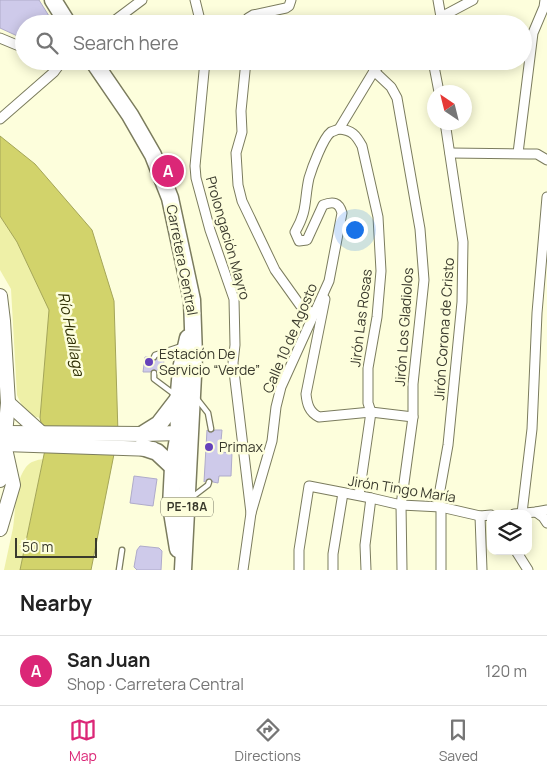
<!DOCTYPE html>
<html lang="en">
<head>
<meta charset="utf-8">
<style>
	body { margin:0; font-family:Manrope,sans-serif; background:#f6f6f6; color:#222 }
	.controls { position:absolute; right:15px; bottom:15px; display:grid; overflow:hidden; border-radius:10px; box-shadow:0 2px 12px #0003 }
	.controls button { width:45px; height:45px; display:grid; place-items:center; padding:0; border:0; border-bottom:1px solid #e0e0e0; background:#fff; color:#222; font:25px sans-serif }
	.compass { position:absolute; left:427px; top:85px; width:45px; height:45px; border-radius:50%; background:#fff; box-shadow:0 2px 12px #0003; rotate:325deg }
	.scale { position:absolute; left:15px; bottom:12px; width:82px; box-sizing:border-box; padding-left:5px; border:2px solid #3a3a2d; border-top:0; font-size:14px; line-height:18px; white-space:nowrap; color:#3a3a2d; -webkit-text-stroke:4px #fdfedc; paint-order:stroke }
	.you { position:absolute; left:354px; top:229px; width:18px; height:18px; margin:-12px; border:4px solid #fff; border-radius:50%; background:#1a73e8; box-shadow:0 0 0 8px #1a73e833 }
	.badge { display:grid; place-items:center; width:32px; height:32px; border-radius:50%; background:#db2777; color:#fff; font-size:16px; font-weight:700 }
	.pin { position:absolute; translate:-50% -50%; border:2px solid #fff; box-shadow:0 1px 5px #0006 }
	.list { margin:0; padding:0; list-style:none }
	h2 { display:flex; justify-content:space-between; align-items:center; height:65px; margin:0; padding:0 20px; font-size:21px }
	h2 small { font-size:16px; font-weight:400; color:#767676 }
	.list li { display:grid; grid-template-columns:32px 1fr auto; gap:15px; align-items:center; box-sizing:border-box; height:70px; padding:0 20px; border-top:1px solid #e0e0e0 }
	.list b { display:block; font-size:19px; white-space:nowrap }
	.list p { margin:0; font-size:16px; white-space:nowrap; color:#767676 }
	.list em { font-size:16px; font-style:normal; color:#767676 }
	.icon { flex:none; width:28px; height:28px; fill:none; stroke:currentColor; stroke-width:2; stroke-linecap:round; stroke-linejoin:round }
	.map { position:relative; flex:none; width:547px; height:570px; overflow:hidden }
	.search { position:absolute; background:#fff; box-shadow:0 2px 12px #0003; left:15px; right:15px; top:15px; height:55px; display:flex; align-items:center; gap:12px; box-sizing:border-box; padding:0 18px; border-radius:28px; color:#767676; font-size:19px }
	.sheet { height:135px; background:#fff }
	nav { display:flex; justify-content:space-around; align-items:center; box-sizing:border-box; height:70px; border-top:1px solid #e0e0e0; background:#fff; font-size:14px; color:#767676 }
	nav a { display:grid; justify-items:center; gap:2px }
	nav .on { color:#db2777 }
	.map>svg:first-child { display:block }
</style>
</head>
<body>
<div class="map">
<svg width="547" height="570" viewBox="0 0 547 570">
	<rect width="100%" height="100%" fill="#fdfedc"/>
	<g fill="#eef0a7">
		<path d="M0,216L17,242L49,310L40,418C27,415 22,407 17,395L11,289L0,270Z"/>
		<path d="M43,459L20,570H4C7,556 10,542 13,528C16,509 14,483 26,467C31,461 37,460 43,459Z"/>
	</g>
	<path fill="#d2d36b" stroke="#a4a558" d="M0,136L35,164L92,230L114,301L118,434L91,570H20L46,445L40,418L49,310L17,242L0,216Z"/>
	<g fill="#cecaea" stroke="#afabca">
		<path d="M0,0H39L54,24H24V39L0,28Z"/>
		<path d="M145,357H150L154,361L159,358H164L163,373H158L154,369L150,372H143Z"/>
		<path d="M207,430L211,433L215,430H222L220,452L232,453L231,476H219L218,483L213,482L210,478L204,482Z"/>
		<path d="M134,476L157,479L153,506L130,503Z"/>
		<path d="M140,546L159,548L162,551L161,570H137L134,567L137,550Z"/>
	</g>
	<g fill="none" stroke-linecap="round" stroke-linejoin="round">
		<defs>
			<g id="lane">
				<path d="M154,357L155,355L182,346"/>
				<path d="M154,373V379L174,394"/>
				<path d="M197,399L208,413L211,429"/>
				<path d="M191,498L208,485L209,482"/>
				<path d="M119,570L122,550"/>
			</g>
			<g id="street">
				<path d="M195,0L201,24"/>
				<path d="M438,0L441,17"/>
				<path d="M110,24L142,0"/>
				<path d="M246,24L248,18L253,15L286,8L289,6L291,0"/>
				<path d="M432,24L441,17L473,0"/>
				<path d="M0,38L24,48"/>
				<path d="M205,61L195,166L196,178L210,230L234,299L235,345L233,363L251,513L243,570"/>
				<path d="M246,61L241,111L242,132L236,153L238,185L242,201L275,270L300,305L314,314"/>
				<path d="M433,61L439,92"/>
				<path d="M374,71L391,87L397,98L420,229L424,280L413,384V417L401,505L402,570"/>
				<path d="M0,119L54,72L62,61"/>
				<path d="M339,129C352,130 356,135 362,146L378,217L381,271L377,317L368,368V403L371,412L359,495"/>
				<path d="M450,153L529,154H537L547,160"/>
				<path d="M518,153L533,33L544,7L545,0"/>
				<path d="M325,299L306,394C307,404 309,412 319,417L371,412L413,417"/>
				<path d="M536,512L543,517L547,523"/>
				<path d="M251,513L272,441L276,407L281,387L329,281L342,213C339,202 333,201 323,205L307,240L299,241L295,232C308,210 304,200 309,178C312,168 323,138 331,132C334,131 336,130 339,129L374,71L383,61"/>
				<path d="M522,513L532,429L537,313L547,197"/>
				<path d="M514,514L536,512L547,510"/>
				<path d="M480,516L482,570"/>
				<path d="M516,551L528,570"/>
				<path d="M299,570V550L309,486L371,498L401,505L441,507L480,516L491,515"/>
				<path d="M333,570V554L343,493"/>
				<path d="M366,570L365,545L371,498"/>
				<path d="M441,570V507L438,501L448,445L462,302L463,242L445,122"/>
			</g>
			<g id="primary">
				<path d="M0,296L3,321L8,403L4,444L13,485L0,529"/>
				<path d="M8,403L40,432"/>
				<path d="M5,433L143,434L179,433L186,439"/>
				<path d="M4,444L153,449"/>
				<path d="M0,480L6,458"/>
			</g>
			<g id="highway">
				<path d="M53,0L68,24"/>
				<path d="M93,61L130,115L153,155L170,198L192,300L194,356L183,570"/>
				<path d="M143,434L159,424L179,398"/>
				<path d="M142,447L157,452L173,467"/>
				<path d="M178,549L171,506L173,467L179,433L178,404L181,369L188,338"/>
			</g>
		</defs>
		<use href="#lane" stroke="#7b7c5e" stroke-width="7"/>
		<use href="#street" stroke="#7b7c5e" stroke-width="11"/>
		<use href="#primary" stroke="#7b7c5e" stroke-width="16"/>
		<use href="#highway" stroke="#7b7c5e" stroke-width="19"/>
		<use href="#lane" stroke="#fff" stroke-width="4.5"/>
		<use href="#street" stroke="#fff" stroke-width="9"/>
		<use href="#primary" stroke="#fff" stroke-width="14"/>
		<use href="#highway" stroke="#fff" stroke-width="16"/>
	</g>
	<g fill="#6542ba" stroke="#fdfedc" stroke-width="2">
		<circle cx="149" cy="362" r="5"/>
		<circle cx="209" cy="447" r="5"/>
	</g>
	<g text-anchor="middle" stroke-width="5" stroke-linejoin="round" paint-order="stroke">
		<rect fill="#fdfedc" stroke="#747562" stroke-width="1" x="161" y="497.5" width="52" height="19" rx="4"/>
		<g font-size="12" font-weight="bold" fill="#3a3a2d">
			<text x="187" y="511">PE-18A</text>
		</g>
		<g font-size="14" fill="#3a3a2d" stroke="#fdfedc">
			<text transform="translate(228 238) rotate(74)" y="5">Prolongación Mayro</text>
			<text transform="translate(182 260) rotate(79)" y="5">Carretera Central</text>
			<text transform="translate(361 318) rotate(-83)" y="5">Jirón Las Rosas</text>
			<text transform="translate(404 327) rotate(-86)" y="5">Jirón Los Gladiolos</text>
			<text transform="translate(444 329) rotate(-86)" y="5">Jirón Corona de Cristo</text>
			<text transform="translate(290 338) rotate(-67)" y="5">Calle 10 de Agosto</text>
			<text transform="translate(402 489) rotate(9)" y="5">Jirón Tingo María</text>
		</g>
		<g font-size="14" fill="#3a3a2d" stroke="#fdfedc" text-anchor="start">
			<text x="159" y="359">Estación De<tspan x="159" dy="16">Servicio “Verde”</tspan></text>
			<text x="219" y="452">Primax</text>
		</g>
		<g font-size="15" font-style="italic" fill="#2c2c00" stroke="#fdfedc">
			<text transform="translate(71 334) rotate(79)" y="5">Río Huallaga</text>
		</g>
	</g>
</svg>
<div class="controls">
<button><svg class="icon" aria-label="layers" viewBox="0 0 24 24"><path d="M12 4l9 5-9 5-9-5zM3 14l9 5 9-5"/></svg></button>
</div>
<svg class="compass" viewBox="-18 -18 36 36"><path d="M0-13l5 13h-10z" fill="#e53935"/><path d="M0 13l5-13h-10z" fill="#767676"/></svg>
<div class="scale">50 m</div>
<div class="you"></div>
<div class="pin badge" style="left:168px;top:171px">A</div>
<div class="search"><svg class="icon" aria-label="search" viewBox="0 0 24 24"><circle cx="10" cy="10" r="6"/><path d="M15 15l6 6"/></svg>Search here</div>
</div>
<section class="sheet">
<h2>Nearby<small></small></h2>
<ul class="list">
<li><span class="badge">A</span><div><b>San Juan</b><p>Shop · Carretera Central</p></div><em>120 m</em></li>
</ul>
</section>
<nav>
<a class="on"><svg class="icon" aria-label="map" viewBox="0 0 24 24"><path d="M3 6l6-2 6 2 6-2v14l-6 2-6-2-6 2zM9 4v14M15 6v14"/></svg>Map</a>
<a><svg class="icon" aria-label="directions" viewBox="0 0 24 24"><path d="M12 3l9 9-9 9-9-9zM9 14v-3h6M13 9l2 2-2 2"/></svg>Directions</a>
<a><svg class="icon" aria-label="saved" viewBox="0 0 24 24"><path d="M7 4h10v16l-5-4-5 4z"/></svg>Saved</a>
</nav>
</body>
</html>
